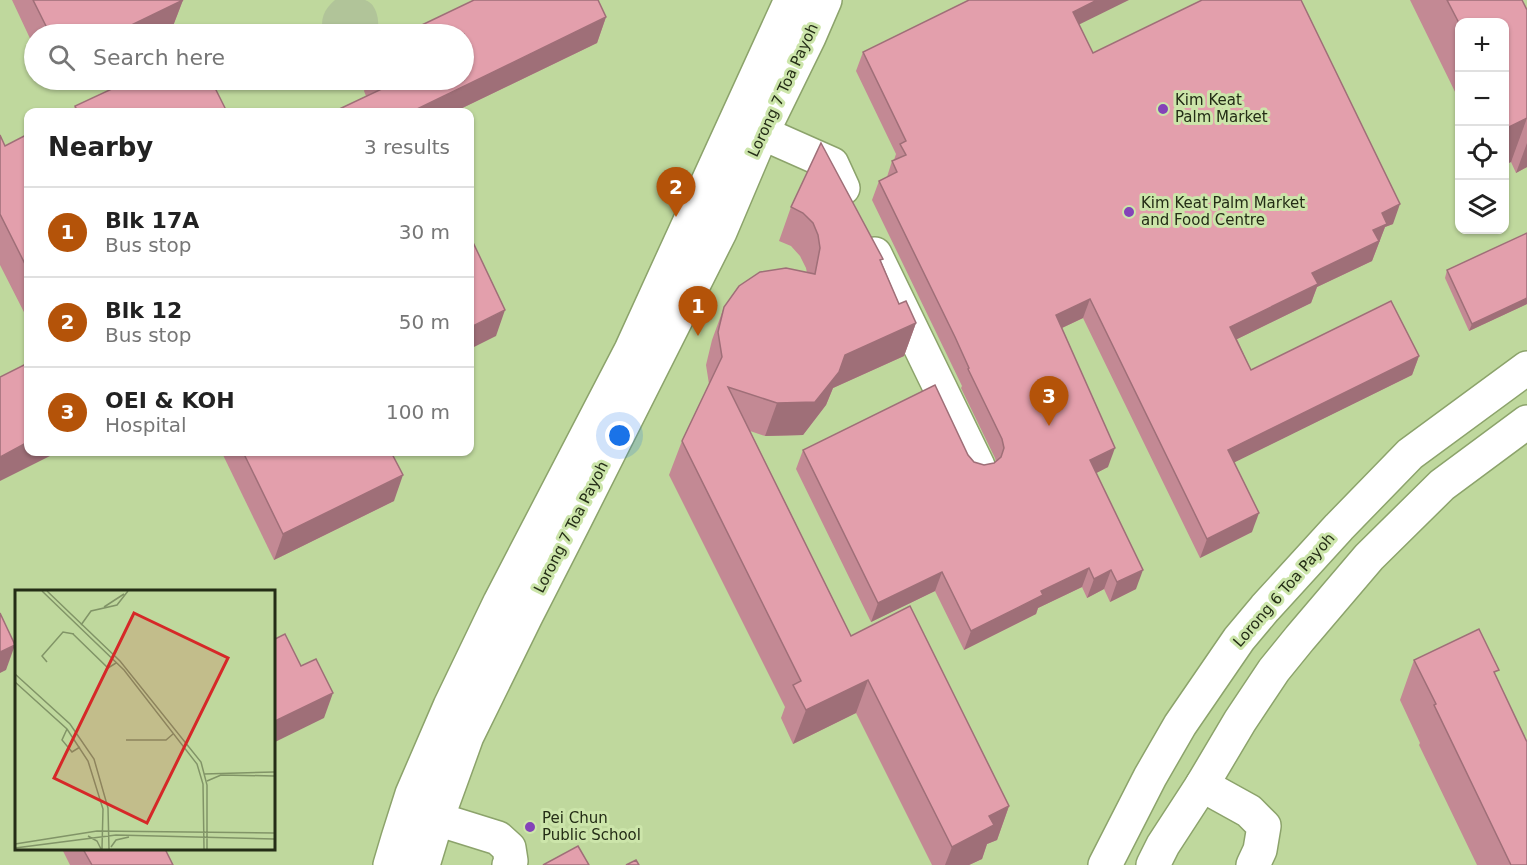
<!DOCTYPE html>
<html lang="en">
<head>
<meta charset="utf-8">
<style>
	body { margin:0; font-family:"DejaVu Sans",sans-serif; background:#f6f6f6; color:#222 }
	.controls { position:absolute; right:18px; top:18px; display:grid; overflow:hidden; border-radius:12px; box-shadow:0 2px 4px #0004 }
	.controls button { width:54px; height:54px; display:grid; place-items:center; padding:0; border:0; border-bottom:2px solid #e0e0e0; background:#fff; color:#222; font:30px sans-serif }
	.you { position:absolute; left:620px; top:436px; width:21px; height:21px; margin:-15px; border:4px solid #fff; border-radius:50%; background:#1a73e8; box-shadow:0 0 0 9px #1a73e833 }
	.badge { display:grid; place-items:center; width:39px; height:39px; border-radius:50%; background:#b45309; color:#fff; font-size:20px; font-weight:700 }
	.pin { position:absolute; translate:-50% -50px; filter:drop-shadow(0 2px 3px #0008) }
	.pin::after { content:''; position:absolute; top:32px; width:21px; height:18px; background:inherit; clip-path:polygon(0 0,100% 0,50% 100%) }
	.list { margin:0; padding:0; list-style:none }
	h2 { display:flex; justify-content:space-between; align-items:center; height:78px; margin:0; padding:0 24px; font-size:26px }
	h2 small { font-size:20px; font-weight:400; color:#767676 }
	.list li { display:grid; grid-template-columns:39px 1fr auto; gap:18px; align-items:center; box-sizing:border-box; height:90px; padding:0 24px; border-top:2px solid #e0e0e0 }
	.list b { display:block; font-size:22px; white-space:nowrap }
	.list p { margin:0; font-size:20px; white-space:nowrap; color:#767676 }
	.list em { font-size:20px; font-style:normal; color:#767676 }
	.icon { flex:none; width:33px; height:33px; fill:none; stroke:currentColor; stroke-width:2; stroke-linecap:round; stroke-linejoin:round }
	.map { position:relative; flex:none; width:1527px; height:865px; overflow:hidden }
	.search { position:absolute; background:#fff; box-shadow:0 2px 4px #0004; left:24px; top:24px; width:450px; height:66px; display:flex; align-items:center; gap:15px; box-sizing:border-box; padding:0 21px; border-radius:33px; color:#767676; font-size:22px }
	.panel { position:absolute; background:#fff; box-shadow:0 2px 4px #0004; left:24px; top:108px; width:450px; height:348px; border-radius:12px }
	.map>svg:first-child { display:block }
</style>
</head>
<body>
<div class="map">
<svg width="1527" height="865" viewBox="0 0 1527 865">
	<rect width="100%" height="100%" fill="#bfd89d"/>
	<path fill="#b1c499" d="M335,0C343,0 358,0 365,0C378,4 380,24 377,34H324C319,20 324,9 335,0Z"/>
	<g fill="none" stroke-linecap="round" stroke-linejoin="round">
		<defs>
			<g id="minor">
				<path d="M762,133L832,164L843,188"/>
				<path d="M875,254L978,466"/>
				<path d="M1202,785L1249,811L1264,826L1260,850L1253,865"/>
				<path d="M437,819L498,838L509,848L511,861L509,865"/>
				<path d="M390,865L398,838L412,794L450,706L500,602L631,350L791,0"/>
				<path d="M423,865L437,819L467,736L526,616L574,522L720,232L762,133L809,37L825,0"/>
			</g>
			<g id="major">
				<path d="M1105,865L1150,777L1180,725L1239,639L1265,608L1339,527L1410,454L1527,368"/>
				<path d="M1153,865L1163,845L1202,785L1240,721L1274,670L1300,638L1369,557L1442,485L1527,422"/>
			</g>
		</defs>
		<use href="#minor" stroke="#8ca36b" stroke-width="36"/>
		<use href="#major" stroke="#8ca36b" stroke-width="36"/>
		<use href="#minor" stroke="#fff" stroke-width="33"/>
		<use href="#major" stroke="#fff" stroke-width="33"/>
	</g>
	<g fill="#c38994">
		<path d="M12,0H183L173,26L156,34H34V47Z"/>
		<path d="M1410,0H1522L1527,10V167L1516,173L1511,162L1504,165V22H1460V102Z"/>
		<path d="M606,17L597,43L454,112H333L366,96L364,91L368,80H464Z"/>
		<path d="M1079,25L1093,53L1393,224L1385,227L1372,261L1317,287L1311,303L1237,339L1251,370L1419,356L1412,375L1234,462L1252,532L1200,558L1083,318L1062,328L1108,467L1096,473L1136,589L1110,602L1104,589L1087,598L1082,587L1038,608L1036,614L964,650L935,591L871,622L796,469L803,450L968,455L974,462L984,465L994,463L996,462L995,458L961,388L962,386L948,357L872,200L879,181L887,177L892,161L894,160L896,154L856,71L863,52Z"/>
		<path d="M50,80H64L53,85Z"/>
		<path d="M75,106L227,112H73Z"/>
		<path d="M28,134V320L0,265V135L5,146Z"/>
		<path d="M821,143L882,263L899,304L916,323L904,356L833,388L826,405L803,435L765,436L750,431L851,636L1009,806L997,840L987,844L982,859L969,865H932L856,713L793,744L781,718L785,707L669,475L682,441L709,384L706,365L712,340L724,307L807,273L806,268L800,256L791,246L779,241L791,207Z"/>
		<path d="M1527,233V304L1469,331L1445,278L1447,270Z"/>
		<path d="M224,452H391L394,501L274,560L223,455Z"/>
		<path d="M1414,660L1496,676L1527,865H1477L1419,745L1420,743L1400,700Z"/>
		<path d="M62,849H165L173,865H70Z"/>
	</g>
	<g fill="#9f6f78">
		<path d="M183,0L173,26L156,34H113Z"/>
		<path d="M1097,0H1129L1066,31L1073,12Z"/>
		<path d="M606,17L597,43L454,112H411Z"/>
		<path d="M55,80H64L53,85Z"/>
		<path d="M1527,118L1511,162L1504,165V139L1509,127Z"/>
		<path d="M1527,143V167L1516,173Z"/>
		<path d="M1400,204L1393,224L1385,227L1372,261L1317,287L1311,303L1223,346L1230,327L1373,230L1382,213Z"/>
		<path d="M1527,298V304L1469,331L1472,324Z"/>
		<path d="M1090,299L1083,318L1049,334L1056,315Z"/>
		<path d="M505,310L496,336L470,349V331L471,327Z"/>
		<path d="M916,323L904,356L833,388L826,405L803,435L765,436L777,403L845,355Z"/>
		<path d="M1419,356L1412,375L1221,469L1228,450Z"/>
		<path d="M28,442V452H58L0,481V457Z"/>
		<path d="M1115,448L1108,467L1083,480L1090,460Z"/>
		<path d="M403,475L394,501L274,560L283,534Z"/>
		<path d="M1259,513L1252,532L1200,558L1207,539Z"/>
		<path d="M1089,568L1082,587L1038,608L1036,614L964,650L971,631L1041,591Z"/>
		<path d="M1111,570L1104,589L1087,598L1094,579Z"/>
		<path d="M1143,570L1136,589L1110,602L1117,582Z"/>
		<path d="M942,572L935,591L871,622L878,603Z"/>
		<path d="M15,645L6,670L0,673V652Z"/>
		<path d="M868,680L856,713L793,744L806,710Z"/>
		<path d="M333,693L324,718L273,743V722Z"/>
		<path d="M1009,806L997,840L987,844L982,859L969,865H945L952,847L989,816Z"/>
	</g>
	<g fill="#e39fac" stroke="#9f6f78" stroke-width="1.5">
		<path d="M33,0H183L113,34H50Z"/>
		<path d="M474,0H598L606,17L411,112H333L384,88L380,80H464V34H403Z"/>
		<path d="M969,0H1097L1073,12L1093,53L1202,0H1301L1400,204L1382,213L1387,224L1373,230L1379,241L1312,273L1318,284L1230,327L1251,370L1391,301L1419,356L1228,450L1259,513L1207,539L1090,299L1056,315L1115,448L1090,460L1143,570L1117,582L1111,570L1094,579L1089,568L1041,591L1043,595L971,631L942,572L878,603L803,450L935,385L968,455L974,462L984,465L994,463L1001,457L1004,448L1002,439L968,369L969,368L955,337L879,181L897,172L892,161L906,155L900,144L906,141L863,52Z"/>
		<path d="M1447,0H1522L1527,10V118L1509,127L1504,118V22H1460V25Z"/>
		<path d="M131,80H211L227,112H78L75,106Z"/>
		<path d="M28,134V270L0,214V135L5,146Z"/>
		<path d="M821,143L883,259L880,260L899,304L906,301L916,323L845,355L839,372L815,402L777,403L728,387L851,636L910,606L1009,806L989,816L994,825L952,847L868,680L806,710L793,685L801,681L682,441L722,357L718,332L724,307L739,286L760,272L786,268L815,274L820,248L818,235L813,223L803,213L791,207Z"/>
		<path d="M1527,233V298L1472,324L1447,270Z"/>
		<path d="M470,236L505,310L471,327L470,323Z"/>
		<path d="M28,363V442L0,457V377Z"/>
		<path d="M243,452H391L403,475L283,534Z"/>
		<path d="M0,613L15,645L0,652Z"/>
		<path d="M1479,629L1499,670L1494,672L1527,742V865H1511L1434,705L1436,704L1414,660Z"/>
		<path d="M285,634L301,666L316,659L333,693L273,722V640Z"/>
		<path d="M578,846L589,865H543Z"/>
		<path d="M83,849H165L173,865H92Z"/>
		<path d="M636,860L639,865H626Z"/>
	</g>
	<g fill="#8443b8" stroke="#cce5aa" stroke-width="2">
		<circle cx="1163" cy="109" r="6"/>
		<circle cx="1129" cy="212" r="6"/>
		<circle cx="530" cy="827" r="6"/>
	</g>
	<g text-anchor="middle" stroke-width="6" stroke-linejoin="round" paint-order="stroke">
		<g font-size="15" fill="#242d16" stroke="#cce5aa">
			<text transform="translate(783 90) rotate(-65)" y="5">Lorong 7 Toa Payoh</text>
			<text transform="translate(571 527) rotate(-63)" y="5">Lorong 7 Toa Payoh</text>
			<text transform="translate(1284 590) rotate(-49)" y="5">Lorong 6 Toa Payoh</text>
		</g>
		<g font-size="15" fill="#242d16" stroke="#cce5aa" text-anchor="start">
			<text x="1175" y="105">Kim Keat<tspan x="1175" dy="17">Palm Market</tspan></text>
			<text x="1141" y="208">Kim Keat Palm Market<tspan x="1141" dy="17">and Food Centre</tspan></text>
			<text x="542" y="823">Pei Chun<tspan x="542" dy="17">Public School</tspan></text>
		</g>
	</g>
	<g transform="translate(15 590)">
		<rect width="260" height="260" fill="#bfd89d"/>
		<path fill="none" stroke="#819467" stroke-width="1.5" d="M27,1L109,80L182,174L188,194L189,259M32,1L105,71L186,172L192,195V259M89,17L109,4M66,35L76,21L102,15L113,1M58,44L93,78L101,73M32,72L27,66L48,42L59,44M0,84L55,134L79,169L93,218L94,259M0,92L52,139L73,171L88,219L87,259M52,139L47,150L57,162L65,157M111,150H151L158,144M189,184L259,182M192,191L206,185L259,186M73,246L82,251L86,259M0,254L82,241L259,243M96,257L101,250L114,247M0,258L101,245L259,249"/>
		<path fill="#d62828" fill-opacity="0.15" stroke="#d62828" stroke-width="3" d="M119,23L213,68L132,233L39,188Z"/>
		<rect width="260" height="260" fill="none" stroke="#242d16" stroke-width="3"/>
	</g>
</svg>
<div class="controls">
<button>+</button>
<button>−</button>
<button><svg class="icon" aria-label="locate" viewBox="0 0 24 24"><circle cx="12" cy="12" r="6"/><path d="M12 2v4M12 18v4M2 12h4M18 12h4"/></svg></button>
<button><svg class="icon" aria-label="layers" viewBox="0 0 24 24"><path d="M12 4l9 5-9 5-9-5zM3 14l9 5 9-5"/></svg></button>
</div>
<div class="you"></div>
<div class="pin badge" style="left:698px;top:336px">1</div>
<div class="pin badge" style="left:676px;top:217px">2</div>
<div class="pin badge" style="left:1049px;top:426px">3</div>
<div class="search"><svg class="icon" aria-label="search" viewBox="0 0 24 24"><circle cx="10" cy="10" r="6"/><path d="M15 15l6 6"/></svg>Search here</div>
<section class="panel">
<h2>Nearby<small>3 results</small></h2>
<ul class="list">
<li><span class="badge">1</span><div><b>Blk 17A</b><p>Bus stop</p></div><em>30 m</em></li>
<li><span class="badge">2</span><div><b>Blk 12</b><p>Bus stop</p></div><em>50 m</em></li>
<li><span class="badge">3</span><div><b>OEI &amp; KOH</b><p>Hospital</p></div><em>100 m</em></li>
</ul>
</section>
</div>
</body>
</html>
